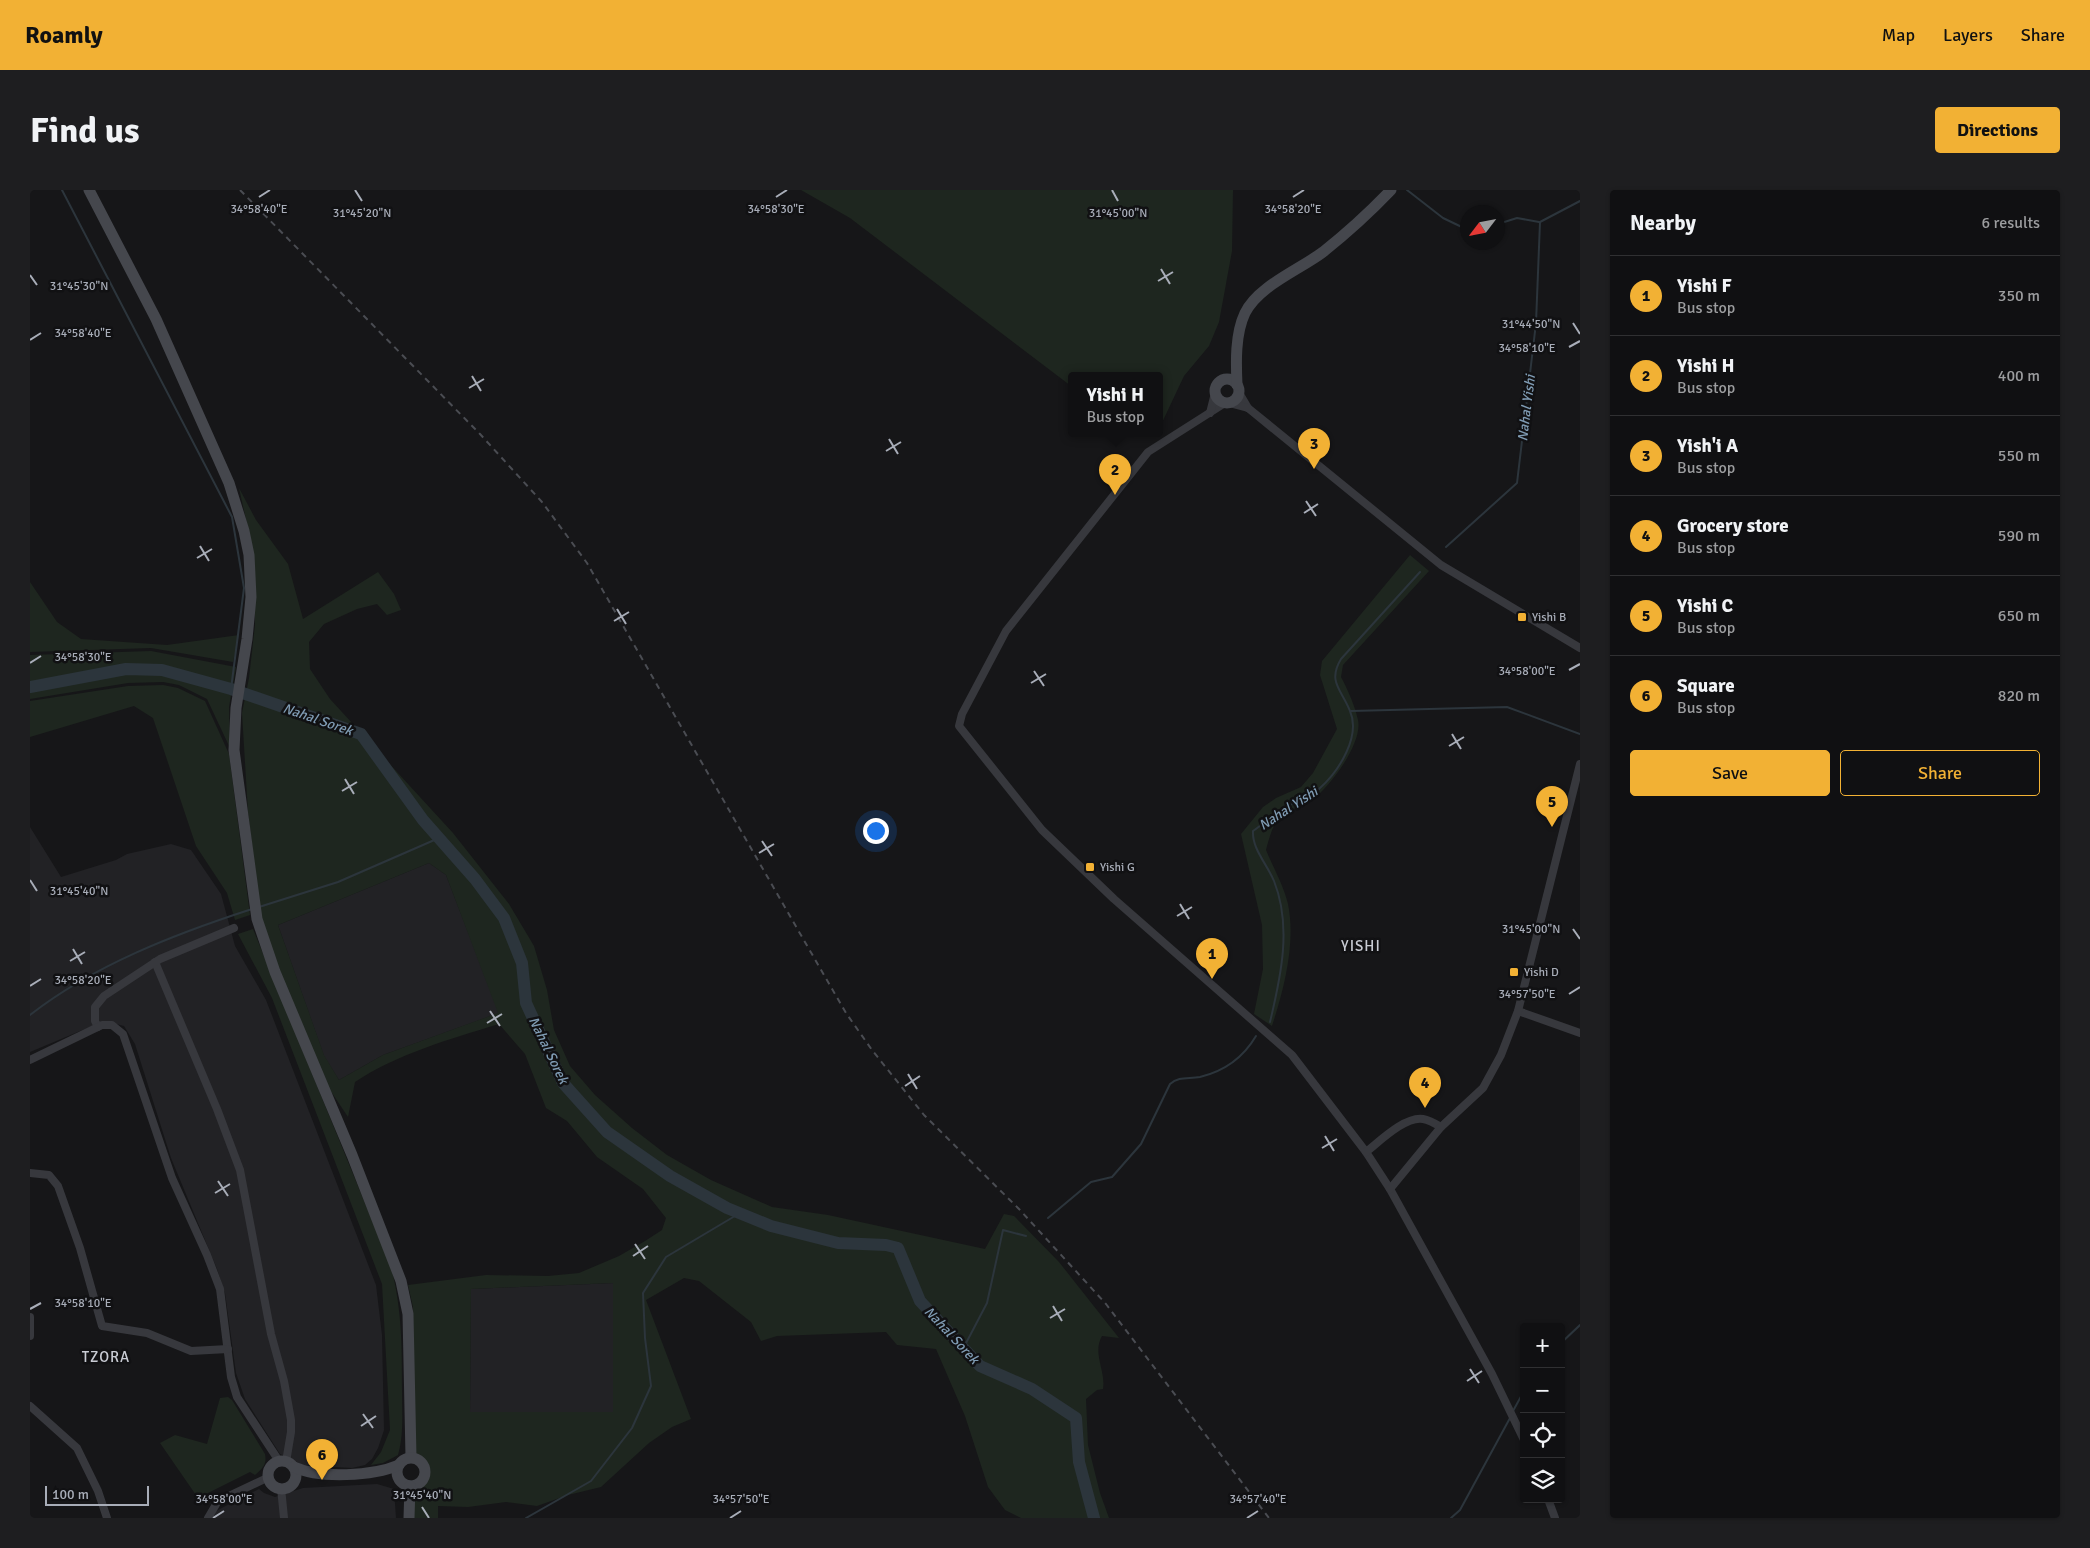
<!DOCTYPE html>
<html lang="en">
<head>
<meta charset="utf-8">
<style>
	body { margin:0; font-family:Signika,sans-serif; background:#1e1e20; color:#f1f3f6 }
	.controls { position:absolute; right:15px; bottom:15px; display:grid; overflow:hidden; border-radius:5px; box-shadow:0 1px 4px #0004 }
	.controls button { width:45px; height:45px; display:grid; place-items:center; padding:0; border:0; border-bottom:1px solid #303032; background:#101012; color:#f1f3f6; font:25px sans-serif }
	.compass { position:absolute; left:1430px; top:15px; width:45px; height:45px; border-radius:50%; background:#101012; box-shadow:0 1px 4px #0004; rotate:238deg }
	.scale { position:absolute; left:15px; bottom:12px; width:104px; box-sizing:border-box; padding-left:5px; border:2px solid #a8adb8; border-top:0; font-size:14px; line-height:18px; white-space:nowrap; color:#a8adb8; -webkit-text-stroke:4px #111113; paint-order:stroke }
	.you { position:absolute; left:845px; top:640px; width:18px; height:18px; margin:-12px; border:4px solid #fff; border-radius:50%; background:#1a73e8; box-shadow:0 0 0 8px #1a73e833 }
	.badge { display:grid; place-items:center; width:32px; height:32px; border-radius:50%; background:#f2b134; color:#111; font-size:16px; font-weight:700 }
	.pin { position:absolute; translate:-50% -41px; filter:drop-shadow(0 1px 2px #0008) }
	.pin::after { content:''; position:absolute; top:26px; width:18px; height:15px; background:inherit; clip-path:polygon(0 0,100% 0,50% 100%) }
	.popup { position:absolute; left:1038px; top:182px; width:95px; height:65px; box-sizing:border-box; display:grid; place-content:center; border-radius:5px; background:#101012; filter:drop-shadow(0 1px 4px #0005); font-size:16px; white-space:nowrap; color:#9c9d9f }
	.popup b { font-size:19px; color:#f1f3f6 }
	.popup::after { content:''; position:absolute; left:50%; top:100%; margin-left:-10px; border:10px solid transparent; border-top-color:#101012 }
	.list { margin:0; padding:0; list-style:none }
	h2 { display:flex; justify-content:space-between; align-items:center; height:65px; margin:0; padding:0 20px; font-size:21px }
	h2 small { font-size:16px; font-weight:400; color:#9c9d9f }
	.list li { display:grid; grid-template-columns:32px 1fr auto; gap:15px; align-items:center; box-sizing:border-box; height:80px; padding:0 20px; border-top:1px solid #303032 }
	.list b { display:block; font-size:19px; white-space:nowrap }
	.list p { margin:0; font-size:16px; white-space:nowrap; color:#9c9d9f }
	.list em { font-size:16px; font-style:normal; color:#9c9d9f }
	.actions { display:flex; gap:10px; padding:15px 20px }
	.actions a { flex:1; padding:11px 0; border:1px solid #f2b134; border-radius:5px; text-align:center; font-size:18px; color:#f2b134 }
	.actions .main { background:#f2b134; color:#111 }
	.icon { flex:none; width:28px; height:28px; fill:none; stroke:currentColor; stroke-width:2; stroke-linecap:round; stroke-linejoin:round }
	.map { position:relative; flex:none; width:1550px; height:1328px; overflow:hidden; border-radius:5px }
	header { display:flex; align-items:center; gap:30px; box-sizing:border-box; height:70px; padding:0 25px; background:#f2b134; color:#111 }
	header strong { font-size:24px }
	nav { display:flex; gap:28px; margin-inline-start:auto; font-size:18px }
	.intro { display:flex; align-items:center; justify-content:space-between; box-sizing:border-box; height:120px; padding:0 30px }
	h1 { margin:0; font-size:35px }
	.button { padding:12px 22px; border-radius:5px; background:#f2b134; color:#111; font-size:18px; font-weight:700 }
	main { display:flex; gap:30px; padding:0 30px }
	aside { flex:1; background:#101012; border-radius:5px; box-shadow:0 1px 4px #0004 }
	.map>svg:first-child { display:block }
</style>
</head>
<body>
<header>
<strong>Roamly</strong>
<nav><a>Map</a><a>Layers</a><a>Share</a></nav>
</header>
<div class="intro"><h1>Find us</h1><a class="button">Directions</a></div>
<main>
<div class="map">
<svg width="1550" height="1328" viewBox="0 0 1550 1328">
	<rect width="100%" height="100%" fill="#161618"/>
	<g fill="#222225">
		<path d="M0,637L31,687L86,670L97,664L141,654L161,660L191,704L205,756L236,810L346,1095L352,1145L354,1240L348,1258L342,1269L335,1275L322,1278L273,1275L250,1264L215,1209L206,1183L195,1103L187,1079L141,968L105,854L94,836L74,831L0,862Z"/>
		<path d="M399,673L416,685L469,823L353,865L309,890L294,866L248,735Z"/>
		<path d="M584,1093L583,1222H440L441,1099Z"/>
		<path d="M347,1294L364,1299L366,1328H183L186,1321L229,1299L234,1303L245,1307L273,1298Z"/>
	</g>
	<g fill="#1e261f" fill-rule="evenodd">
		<path d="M771,0H1203L1202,61L1189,132L1179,156L1154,186L1129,239V186H1041V196L820,28Z"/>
		<path d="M209,298L226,330L258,374L273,429L348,382L364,404L371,420L357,425L347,414L327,419L294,434L279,452L280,479L300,509L423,643L479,714L504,756L517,800L524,840L540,876L565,905L602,938L637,965L681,990L742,1017L798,1025L955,1059L974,1024L984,1026L1029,1072L1089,1148L1072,1146C1062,1163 1076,1181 1073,1199L1067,1200L1056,1209L1058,1255L1070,1303L1079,1328H991L975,1320L958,1297L935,1226L906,1159L867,1155L856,1142L747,1146L731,1151L721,1132L669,1091L654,1088L616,1110L661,1229L642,1237L619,1253L571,1297L538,1305L507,1316L476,1312L438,1317L408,1316V1328H382C381,1312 382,1298 392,1286L384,1256L383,1117L378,1095L456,1085L518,1086L549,1083L589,1066L615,1051L632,1040L636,1028L613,999L567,967L537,931L516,918L495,864L469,834C420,849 367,864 325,892L318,927L294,891L264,823L231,728L218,622L212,523L219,488L225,435V386L221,352ZM399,673L416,685L468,823L353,865L309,890L294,865L248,735ZM583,1093V1222H440L441,1099Z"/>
		<path d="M1380,365L1399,381L1313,475L1311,487C1318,500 1325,516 1328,530C1333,553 1300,597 1282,610C1273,617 1263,618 1255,623C1244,629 1239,648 1236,660C1243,677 1254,696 1258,714C1266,753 1254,799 1242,836L1224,824L1233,779L1232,735L1211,644L1233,617L1246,608L1271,597L1283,583L1307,539L1290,485L1292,471Z"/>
		<path d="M0,392L27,432L51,449L137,455L209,445L203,472L121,458L0,462Z"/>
		<path d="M121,461L206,477L199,517L200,558L177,509L149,495L133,492L98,493L0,509V465Z"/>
		<path d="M133,495L148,498L175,511L199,564L220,725L205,730L197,703L166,656L123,528L104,516L0,547V511L98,496Z"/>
		<path d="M223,739L361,1077C372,1119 372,1156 372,1200C372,1222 374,1245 368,1265L353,1273L341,1275L351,1262L360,1240L352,1094L242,808L208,744Z"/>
		<path d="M198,1207L202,1210L235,1264C237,1274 233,1278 225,1285L220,1282L168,1308L130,1253L145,1245L177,1254L190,1208Z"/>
	</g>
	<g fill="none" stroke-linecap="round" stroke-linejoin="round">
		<g stroke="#2c353c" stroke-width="2">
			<path d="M32,0L202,327L214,398L201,499"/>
			<path d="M1377,0L1413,28L1438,40"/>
			<path d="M1468,34L1487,28L1509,32"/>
			<path d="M1416,357L1487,293L1506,133L1510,32L1550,11"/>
			<path d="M1321,521L1477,517L1550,544"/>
			<path d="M229,717L308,692L409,648"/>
			<path d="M0,825C64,775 145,744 222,719"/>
			<path d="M1240,832C1251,786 1262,736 1244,691C1237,674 1222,659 1223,641C1233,634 1243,625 1254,618C1266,611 1280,609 1290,598C1309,581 1331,546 1320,521C1312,500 1297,492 1311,469L1390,382"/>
			<path d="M1018,1028L1061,992L1082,987L1111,954L1140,894C1149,886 1158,889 1170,887C1195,881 1213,868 1226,846"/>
			<path d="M1531,1153L1550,1135"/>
			<path d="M934,1157L957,1113L973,1040L996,1046"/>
			<path d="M1483,1221L1494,1201"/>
			<path d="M496,1328L561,1291L602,1238L621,1196L615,1148L613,1103L636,1067L710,1023"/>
			<path d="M1421,1328L1430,1320L1480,1228"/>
		</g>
		<path stroke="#2c353c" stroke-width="12" d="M0,497L96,479L132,480L201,499L331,544L393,630L445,689L474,728L492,773L496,813L533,893L577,942L640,986L697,1018L741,1036L808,1053L856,1055L868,1058L890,1111L950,1176L1002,1199L1046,1228L1049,1272L1064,1328"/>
		<g stroke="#37383d" stroke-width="8">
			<path d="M1208,201L1218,218"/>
			<path d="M1195,213L1118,262L976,441L932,524L929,536L1012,640L1084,709L1262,865L1336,962L1360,999L1462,1184L1494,1250"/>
			<path d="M1199,213L1218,218L1411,375L1550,458"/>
			<path d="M1180,223L1185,203"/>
			<path d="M125,772L187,919L210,980L241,1144L254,1191L261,1230V1242L256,1272"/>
			<path d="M1488,821L1550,843"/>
			<path d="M68,837L65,831V817L74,806L130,769L204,738"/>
			<path d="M0,870L72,835H82L93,844L142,988L177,1065L190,1099L201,1187L207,1207L249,1271"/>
			<path d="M1336,962C1349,952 1375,926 1393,929C1399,930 1406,934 1411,937"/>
			<path d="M0,983L19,985L28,996L50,1058L72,1136L117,1143L161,1161L198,1159"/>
			<path d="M1360,999L1411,937L1453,898L1471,865L1488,821L1550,574"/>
			<path d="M0,1127V1146"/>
			<path d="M0,1216L47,1258L68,1301L77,1328"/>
			<path d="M251,1298L254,1328"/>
			<path d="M1518,1309L1525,1328"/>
			<path d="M178,1328L188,1311L239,1287"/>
		</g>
		<g stroke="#45474d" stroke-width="11">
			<path d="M59,0L126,129L199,293L214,341L219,365L221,407L217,449L206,518L204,560L227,729L245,782L322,965L371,1091L378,1124L381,1267"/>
			<circle cx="1197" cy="201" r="12"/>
			<path d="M1207,195C1206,173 1205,144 1215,123C1228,96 1269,80 1293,62C1317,43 1340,22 1361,0"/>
			<circle cx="381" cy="1282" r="14"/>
			<circle cx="252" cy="1285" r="14"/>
			<path d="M264,1277C290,1289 343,1286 369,1275"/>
			<path d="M379,1328L380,1296"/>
		</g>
		<path stroke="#4a4c52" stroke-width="2" stroke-dasharray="6 5" stroke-linecap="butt" d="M210,0L450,244L512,312L557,373L768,740L816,823L842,860L894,925L989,1019L1076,1114L1239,1328"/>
	</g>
	<path fill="none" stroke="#a8adb8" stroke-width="2" d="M325,0L332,11M1082,0L1088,11M229,7L240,0M746,7L757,0M1263,7L1274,0M1131,79L1140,94M0,85L7,95M1128,91L1143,82M1543,133L1550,144M0,150L11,143M1539,157L1550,151M442,186L451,201M439,198L454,189M859,249L868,264M856,261L871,252M1276,311L1286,326M1274,323L1288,314M170,356L179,371M167,368L182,359M587,419L596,434M584,431L599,422M0,473L11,466M1539,480L1550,474M1004,481L1014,496M1001,493L1016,484M1422,544L1431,559M1419,556L1434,547M315,589L324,604M312,601L327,592M732,651L742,666M729,663L744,654M0,690L7,701M1150,714L1159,729M1147,726L1162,717M1543,739L1550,749M43,759L52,774M40,771L55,762M0,796L11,789M1539,804L1550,797M460,821L470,836M457,833L472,824M878,884L887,899M875,896L890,886M1295,946L1304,961M1292,958L1307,949M188,991L198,1006M185,1003L200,994M605,1054L615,1069M603,1066L618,1056M1023,1116L1032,1131M0,1119L11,1113M1020,1128L1035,1119M1440,1179L1449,1193M1437,1191L1452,1181M333,1224L343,1238M331,1236L346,1226M392,1317L399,1328M183,1328L194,1321M700,1328L711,1321M1217,1328L1228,1321"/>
	<g fill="#f2b134" stroke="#111113" stroke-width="2">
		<rect x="1487" y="422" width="10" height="10" rx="2.5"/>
		<rect x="1055" y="672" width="10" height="10" rx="2.5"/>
		<rect x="1479" y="777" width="10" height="10" rx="2.5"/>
	</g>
	<g text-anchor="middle" stroke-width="5" stroke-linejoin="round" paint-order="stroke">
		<g font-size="12" fill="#a8adb8" stroke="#111113" text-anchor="start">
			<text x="1502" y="431">Yishi B</text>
			<text x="1070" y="681">Yishi G</text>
			<text x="1494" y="786">Yishi D</text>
		</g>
		<g font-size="14" font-style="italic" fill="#7f9bb3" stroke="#111113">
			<text transform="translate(1496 218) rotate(-83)" y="5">Nahal Yishi</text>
			<text transform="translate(288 529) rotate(19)" y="5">Nahal Sorek</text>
			<text transform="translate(1258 618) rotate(-33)" y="5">Nahal Yishi</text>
			<text transform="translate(519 860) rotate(64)" y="5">Nahal Sorek</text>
			<text transform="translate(922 1145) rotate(47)" y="5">Nahal Sorek</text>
		</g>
		<g font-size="15" letter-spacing="1" fill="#c9ccd4" stroke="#111113">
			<text x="1331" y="761">YISHI</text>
			<text x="76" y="1172">TZORA</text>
		</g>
	</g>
	<g font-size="12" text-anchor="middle" fill="#a8adb8" stroke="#111113" stroke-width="5" stroke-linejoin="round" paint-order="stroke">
		<text x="746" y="23">34°58'30"E</text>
		<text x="229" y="23">34°58'40"E</text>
		<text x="1263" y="23">34°58'20"E</text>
		<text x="1088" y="27">31°45'00"N</text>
		<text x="332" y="27">31°45'20"N</text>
		<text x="49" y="100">31°45'30"N</text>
		<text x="1501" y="138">31°44'50"N</text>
		<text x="53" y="147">34°58'40"E</text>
		<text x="1497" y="162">34°58'10"E</text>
		<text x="53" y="471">34°58'30"E</text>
		<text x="1497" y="485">34°58'00"E</text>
		<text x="49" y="705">31°45'40"N</text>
		<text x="1501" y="743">31°45'00"N</text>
		<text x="53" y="794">34°58'20"E</text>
		<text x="1497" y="808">34°57'50"E</text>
		<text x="53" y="1117">34°58'10"E</text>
		<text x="392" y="1309">31°45'40"N</text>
		<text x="194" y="1313">34°58'00"E</text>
		<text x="711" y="1313">34°57'50"E</text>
		<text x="1228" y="1313">34°57'40"E</text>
	</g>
</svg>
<div class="controls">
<button>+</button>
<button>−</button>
<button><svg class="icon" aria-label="locate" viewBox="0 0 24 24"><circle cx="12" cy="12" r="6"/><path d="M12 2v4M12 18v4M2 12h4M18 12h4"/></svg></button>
<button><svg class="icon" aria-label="layers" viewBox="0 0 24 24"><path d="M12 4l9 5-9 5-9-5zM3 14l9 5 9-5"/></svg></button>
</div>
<svg class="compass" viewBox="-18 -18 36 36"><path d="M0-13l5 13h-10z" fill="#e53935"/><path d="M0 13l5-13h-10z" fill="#9c9d9f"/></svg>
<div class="scale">100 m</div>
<div class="you"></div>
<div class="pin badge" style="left:1182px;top:789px">1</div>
<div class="pin badge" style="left:1085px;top:305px">2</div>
<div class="popup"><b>Yishi H</b>Bus stop</div>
<div class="pin badge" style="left:1284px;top:279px">3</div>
<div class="pin badge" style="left:1395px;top:918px">4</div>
<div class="pin badge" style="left:1522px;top:637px">5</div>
<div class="pin badge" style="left:292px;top:1290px">6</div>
</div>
<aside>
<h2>Nearby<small>6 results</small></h2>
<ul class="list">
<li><span class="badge">1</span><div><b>Yishi F</b><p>Bus stop</p></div><em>350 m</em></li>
<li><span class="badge">2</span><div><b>Yishi H</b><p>Bus stop</p></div><em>400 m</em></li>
<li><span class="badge">3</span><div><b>Yish'i A</b><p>Bus stop</p></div><em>550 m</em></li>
<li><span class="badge">4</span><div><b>Grocery store</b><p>Bus stop</p></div><em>590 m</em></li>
<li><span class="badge">5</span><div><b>Yishi C</b><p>Bus stop</p></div><em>650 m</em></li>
<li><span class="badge">6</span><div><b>Square</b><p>Bus stop</p></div><em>820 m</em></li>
</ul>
<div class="actions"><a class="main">Save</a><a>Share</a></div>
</aside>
</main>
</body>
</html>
